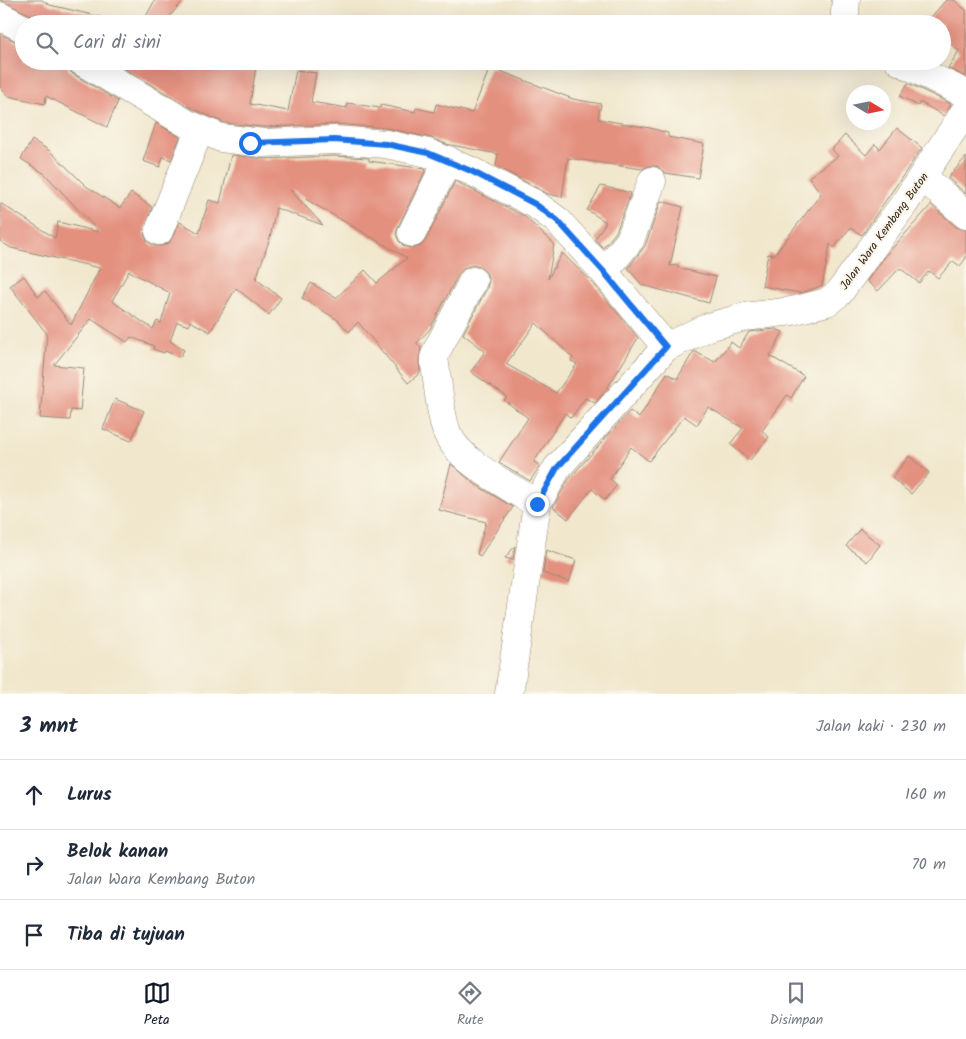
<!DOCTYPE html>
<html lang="id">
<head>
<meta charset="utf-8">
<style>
	body { margin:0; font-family:Kalam,sans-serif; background:#f2f2f3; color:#1f2937 }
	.compass { position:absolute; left:846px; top:85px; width:45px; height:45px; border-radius:50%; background:#fff; box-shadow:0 5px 20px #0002; rotate:100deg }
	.stop { position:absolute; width:15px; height:15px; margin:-11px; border:4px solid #1a73e8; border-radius:50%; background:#fff }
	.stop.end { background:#1a73e8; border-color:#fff; box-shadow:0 1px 5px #0008 }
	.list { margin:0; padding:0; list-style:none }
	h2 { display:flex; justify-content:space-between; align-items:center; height:65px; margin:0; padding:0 20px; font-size:21px }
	h2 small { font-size:16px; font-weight:400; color:#747a83 }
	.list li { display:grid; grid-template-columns:32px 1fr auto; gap:15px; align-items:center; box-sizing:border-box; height:70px; padding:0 20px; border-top:1px solid #e0e1e3 }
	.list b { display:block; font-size:19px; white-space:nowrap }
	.list p { margin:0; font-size:16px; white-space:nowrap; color:#747a83 }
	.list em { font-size:16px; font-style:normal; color:#747a83 }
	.icon { flex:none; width:28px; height:28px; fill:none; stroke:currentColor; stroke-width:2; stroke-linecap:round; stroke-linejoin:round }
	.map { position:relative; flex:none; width:966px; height:694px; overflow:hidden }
	.search { position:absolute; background:#fff; box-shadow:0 5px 20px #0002; left:15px; right:15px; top:15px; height:55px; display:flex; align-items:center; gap:12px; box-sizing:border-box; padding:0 18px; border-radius:28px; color:#747a83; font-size:19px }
	.sheet { height:275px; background:#fff }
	nav { display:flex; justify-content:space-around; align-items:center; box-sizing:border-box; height:70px; border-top:1px solid #e0e1e3; background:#fff; font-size:14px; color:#747a83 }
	nav a { display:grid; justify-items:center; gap:2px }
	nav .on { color:#111827 }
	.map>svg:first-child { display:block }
</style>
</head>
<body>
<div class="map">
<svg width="966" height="694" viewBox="0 0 966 694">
	<rect width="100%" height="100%" fill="#fbf7ec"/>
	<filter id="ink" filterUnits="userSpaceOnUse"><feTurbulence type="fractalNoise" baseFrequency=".02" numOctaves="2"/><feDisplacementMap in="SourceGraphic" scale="10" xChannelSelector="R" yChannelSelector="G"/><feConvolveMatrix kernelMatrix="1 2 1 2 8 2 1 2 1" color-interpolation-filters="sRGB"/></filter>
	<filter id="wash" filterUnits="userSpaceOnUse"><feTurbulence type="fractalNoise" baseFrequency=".0096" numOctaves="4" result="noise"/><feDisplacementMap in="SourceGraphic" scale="20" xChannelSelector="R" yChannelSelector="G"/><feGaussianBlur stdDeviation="1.12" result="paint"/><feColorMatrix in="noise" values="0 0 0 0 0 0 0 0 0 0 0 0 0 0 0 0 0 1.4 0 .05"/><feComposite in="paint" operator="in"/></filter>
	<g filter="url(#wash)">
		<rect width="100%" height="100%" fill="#f1e7cd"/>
		<g id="blocks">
			<g fill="#e4907f" fill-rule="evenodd">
				<path d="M0,0H42L50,5L101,17L100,24H38L31,15Z"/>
				<path d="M155,0H184L163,24H142Z"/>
				<path d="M946,0H954L966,10V77L948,68L959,51L942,37V24H925Z"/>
				<path d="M0,34L24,45V61H65L68,69L73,74L118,101L107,127L46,96L45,104L8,96L0,87Z"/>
				<path d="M120,61H257L250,104L288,111L296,70L316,73L311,102L347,108V103L380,108L381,105L415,112L416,108L434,112L436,104L472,113L490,67L573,99L601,104L598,119L650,128L668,133V137L704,144L698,178L665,173L657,166H649L642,169L568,158L562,197L548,194L496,166L498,154L446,144L431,138L387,128L335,124L264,127L225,123L193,109L118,65Z"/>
				<path d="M908,83L951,104L944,116L920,102L918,106L900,96Z"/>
				<path d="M156,123L180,137L171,160L163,157L160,167L143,161Z"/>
				<path d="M897,128L922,148L862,235L850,228L834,248L830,244L822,286L800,293L762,286L768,254L774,255L821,194L809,177L838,156L832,149L845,135L866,155L875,144L880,149Z"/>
				<path d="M32,140L50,151L86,186L120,208L131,193L152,207L144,234L147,241L154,246H161L169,243L180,222L199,233L209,200L220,203L231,155L264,159L334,156L369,158V161L426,169L398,227L396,234L399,241L405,247L414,248L421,246L426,240L455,181L524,216L554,244L548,279L562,253L592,282L638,338L607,389L595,403L585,398L571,418L565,413L534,462L540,466L530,481L499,462L528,418L504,400L507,397L471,372L485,351L463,334L487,288L489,280L486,272L480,267L472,265L464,268L459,273L430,329L417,343L421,349L419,360L420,373L408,383L358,322L349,332L338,320L302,298L311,283L336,298L365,270L377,283L407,258L290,190L323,225L276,208L270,238L256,279L281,298L269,315L236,288L210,332L190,321L189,326L177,322L170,341L184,350L180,357L165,351L164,353L153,349L154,346L131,337L127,342L91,319L54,365L84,368L80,411L71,410L70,420L40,418L47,334L10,286L24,276L38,297L45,291L71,325L100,268L11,248L0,241V203L55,238L58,222L99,232L45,174L21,159ZM129,271L170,293L161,323L157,321L153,329L112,301ZM536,323L573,358L571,361L577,364L556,393L506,364Z"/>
				<path d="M966,157V194L948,178Z"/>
				<path d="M601,186L631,193L616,232L603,248L595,239L606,222L587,210Z"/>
				<path d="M661,201L683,207L670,266L678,265V268L716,277L709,303L642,285L628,268L645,246Z"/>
				<path d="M931,205L956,227L966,230V258L960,266L953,261L938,278L929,271L919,283L900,268L878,291L867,281L887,254Z"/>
				<path d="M776,329L783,332L770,356L804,376L791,398L787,395L762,431L769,437L750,460L730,444L743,428L708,407L697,425L684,416L649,461L631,447L610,479L617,485L605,500L592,489L568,519L553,507L569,479L630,411L639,418L667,373L677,379L694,351L715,362L731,342L739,348L749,332Z"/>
				<path d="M115,399L144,411L131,441L103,429Z"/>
				<path d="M909,456L929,473L911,494L892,478Z"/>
				<path d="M451,464L476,485L513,507L480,556L477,554L486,522L439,510Z"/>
				<path d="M860,529L880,545L867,562L846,546Z"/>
				<path d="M515,546L513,560L505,558Z"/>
				<path d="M546,550L576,560L569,582L543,573Z"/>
			</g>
		</g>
	</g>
	<g filter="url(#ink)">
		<use href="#blocks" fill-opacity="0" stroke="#968876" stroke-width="1"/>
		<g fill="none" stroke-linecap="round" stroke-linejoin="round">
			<defs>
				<g id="minor">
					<path d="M0,16L24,29"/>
					<path d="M844,24L846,0"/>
					<path d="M81,61L186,123L221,138L263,143L334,140L386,144L428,153L471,171L535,204L558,221L604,272L666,347"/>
					<path d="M899,61L966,94"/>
					<path d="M923,177L966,215"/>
					<path d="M159,231L199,131"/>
					<path d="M412,233L448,160"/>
					<path d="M604,272L630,240L652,181"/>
					<path d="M473,281L437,350L434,358C438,381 439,408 446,430C457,462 510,486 537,504"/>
					<path d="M509,694L537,504L557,468L666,347L708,327L745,317L792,311L827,302L839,293L904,204L966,110"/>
				</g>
			</defs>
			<use href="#minor" stroke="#968876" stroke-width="29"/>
			<use href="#minor" stroke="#fff" stroke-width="28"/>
		</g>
	</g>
	<g fill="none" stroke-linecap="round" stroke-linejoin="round" filter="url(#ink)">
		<path stroke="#1a73e8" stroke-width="6" d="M250,143L334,140L386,144L428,153L471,171L535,204L558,221L604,272L666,347L557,468L537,504"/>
	</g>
	<g text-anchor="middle" stroke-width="4.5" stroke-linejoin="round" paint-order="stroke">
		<g font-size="12" fill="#3b2a1e" stroke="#fbf7ec">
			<text transform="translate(884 231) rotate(-54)" y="4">Jalan Wara Kembang Buton</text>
		</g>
	</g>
</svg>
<svg class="compass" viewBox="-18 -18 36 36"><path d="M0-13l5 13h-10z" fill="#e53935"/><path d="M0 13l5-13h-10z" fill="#747a83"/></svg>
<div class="stop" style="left:250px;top:143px"></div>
<div class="stop end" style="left:537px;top:504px"></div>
<div class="search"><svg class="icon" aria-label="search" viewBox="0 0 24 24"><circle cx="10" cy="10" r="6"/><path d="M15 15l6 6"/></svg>Cari di sini</div>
</div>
<section class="sheet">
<h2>3 mnt<small>Jalan kaki · 230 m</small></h2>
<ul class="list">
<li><svg class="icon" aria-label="ahead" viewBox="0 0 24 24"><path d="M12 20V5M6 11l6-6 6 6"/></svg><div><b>Lurus</b></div><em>160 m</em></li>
<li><svg class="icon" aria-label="right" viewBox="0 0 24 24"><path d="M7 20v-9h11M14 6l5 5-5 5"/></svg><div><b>Belok kanan</b><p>Jalan Wara Kembang Buton</p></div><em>70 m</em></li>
<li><svg class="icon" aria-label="arrive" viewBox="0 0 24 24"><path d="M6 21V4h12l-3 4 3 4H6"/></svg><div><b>Tiba di tujuan</b></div></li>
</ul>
</section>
<nav>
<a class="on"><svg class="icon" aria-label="map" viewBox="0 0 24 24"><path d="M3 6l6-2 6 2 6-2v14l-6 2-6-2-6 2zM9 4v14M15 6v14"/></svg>Peta</a>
<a><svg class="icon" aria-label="directions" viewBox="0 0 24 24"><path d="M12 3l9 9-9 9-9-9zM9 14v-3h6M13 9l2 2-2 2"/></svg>Rute</a>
<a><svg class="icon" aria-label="saved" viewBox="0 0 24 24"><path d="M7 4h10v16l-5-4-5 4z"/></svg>Disimpan</a>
</nav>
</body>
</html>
